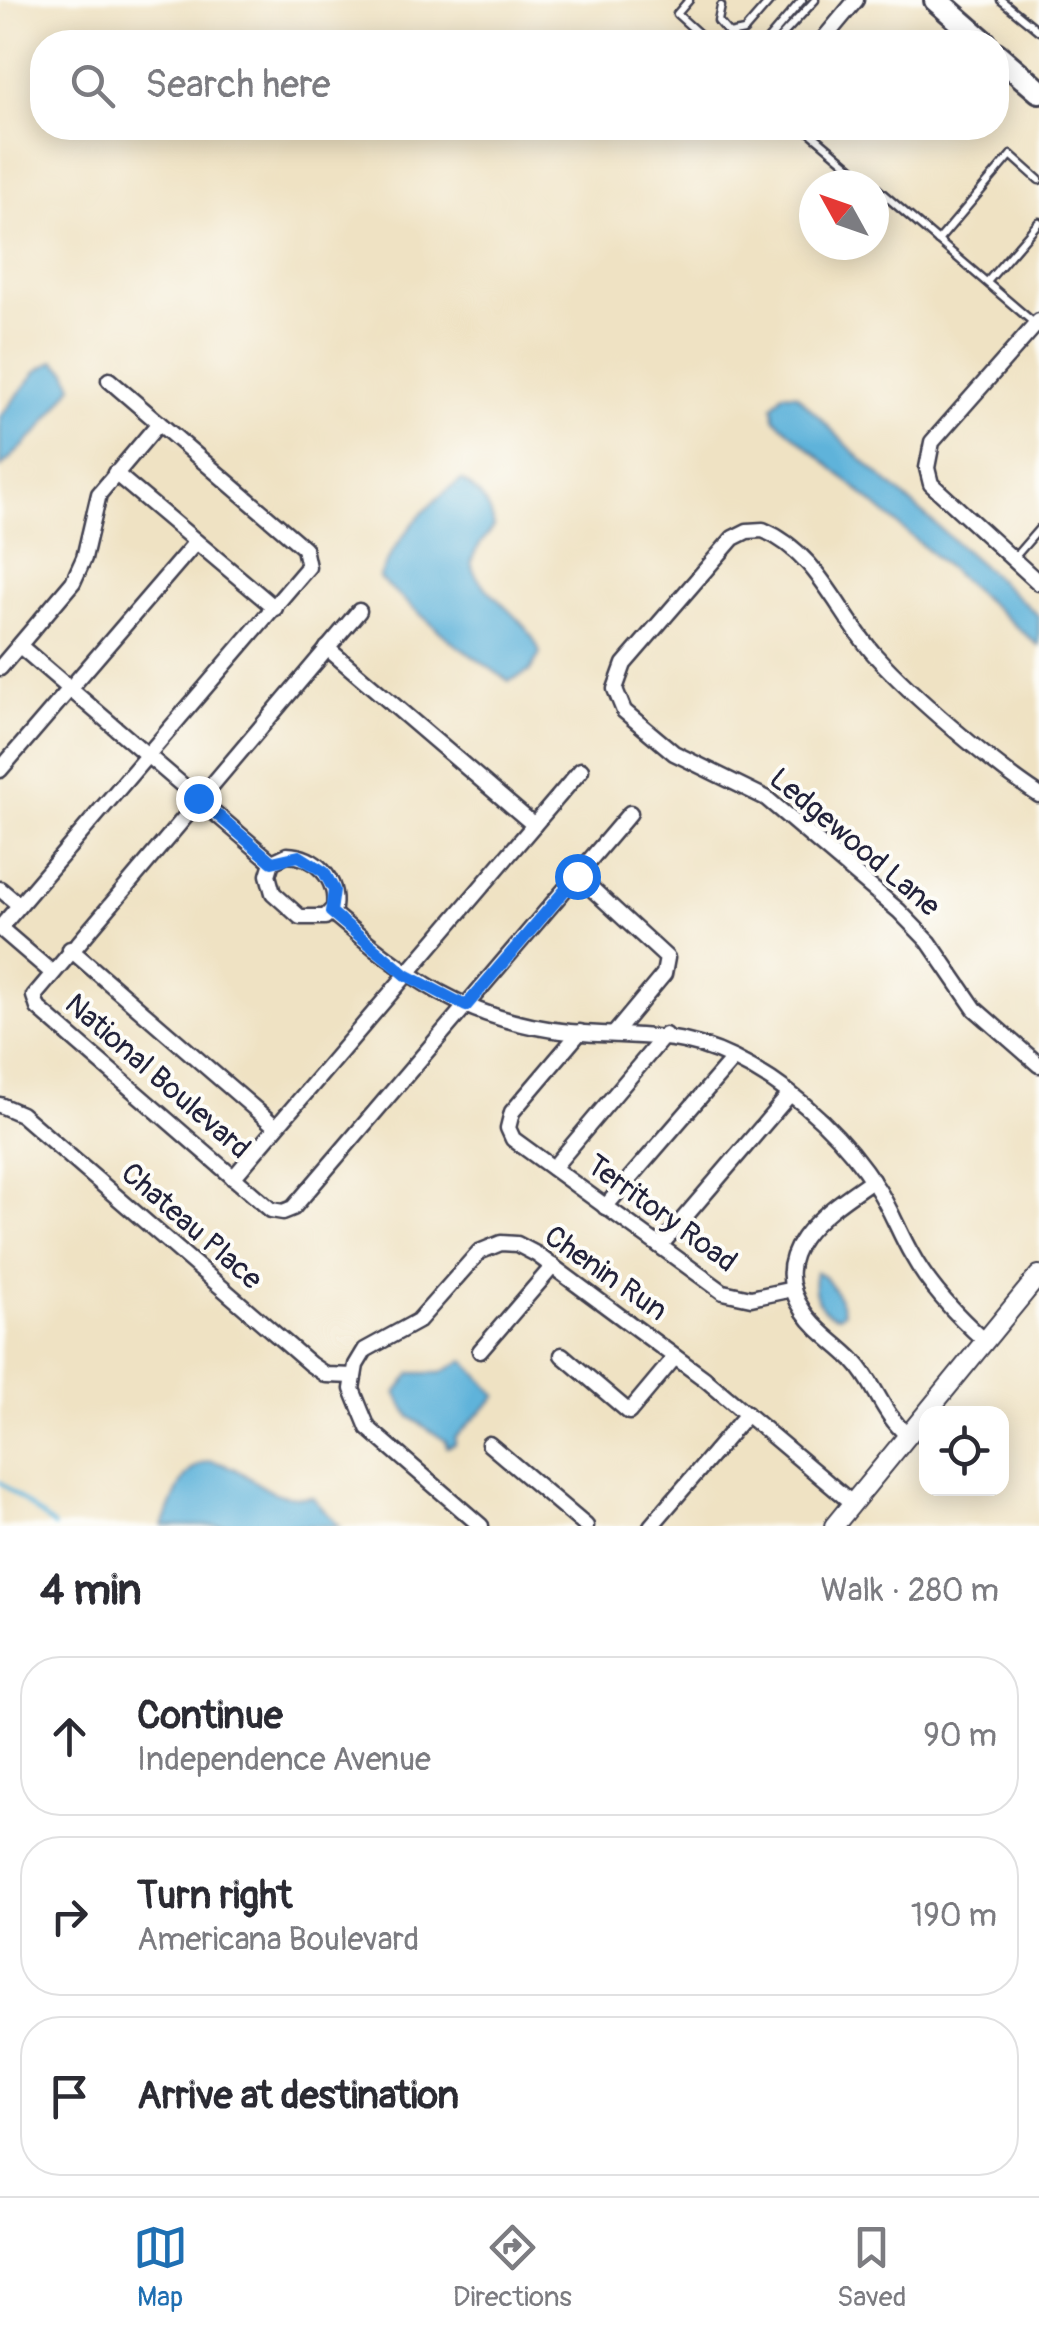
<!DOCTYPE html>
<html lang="en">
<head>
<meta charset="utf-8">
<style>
	body { margin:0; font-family:Pangolin,sans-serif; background:#f2f2f3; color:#2b2b33 }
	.controls { position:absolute; right:30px; bottom:30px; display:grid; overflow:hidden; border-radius:20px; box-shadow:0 5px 25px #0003 }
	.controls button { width:90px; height:90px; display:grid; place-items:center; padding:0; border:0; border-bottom:2px solid #e1e1e2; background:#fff; color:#2b2b33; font:50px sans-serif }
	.compass { position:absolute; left:799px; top:170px; width:90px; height:90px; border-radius:50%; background:#fff; box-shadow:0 5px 25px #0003; rotate:310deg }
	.stop { position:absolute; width:30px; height:30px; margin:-22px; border:8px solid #1a73e8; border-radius:50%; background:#fff }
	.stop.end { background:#1a73e8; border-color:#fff; box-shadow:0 2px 10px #0008 }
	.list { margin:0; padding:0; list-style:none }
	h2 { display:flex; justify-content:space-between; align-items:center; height:130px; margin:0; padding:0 40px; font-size:42px }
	h2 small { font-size:32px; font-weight:400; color:#7c7c81 }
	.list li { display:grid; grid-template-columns:65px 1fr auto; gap:30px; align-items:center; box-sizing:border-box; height:160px; margin:0 20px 20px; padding:0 20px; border:2px solid #e1e1e2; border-radius:40px }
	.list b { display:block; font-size:38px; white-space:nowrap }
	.list p { margin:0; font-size:32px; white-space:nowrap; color:#7c7c81 }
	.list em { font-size:32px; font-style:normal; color:#7c7c81 }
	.icon { flex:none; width:55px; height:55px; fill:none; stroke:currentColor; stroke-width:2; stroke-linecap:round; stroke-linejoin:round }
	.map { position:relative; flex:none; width:1039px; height:1526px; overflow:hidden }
	.search { position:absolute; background:#fff; box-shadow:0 5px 25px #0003; left:30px; right:30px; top:30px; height:110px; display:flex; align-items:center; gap:25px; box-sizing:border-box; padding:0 35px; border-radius:40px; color:#7c7c81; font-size:38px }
	.sheet { height:670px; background:#fff }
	nav { display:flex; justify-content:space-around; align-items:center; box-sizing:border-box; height:140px; border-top:2px solid #e1e1e2; background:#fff; font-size:28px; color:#7c7c81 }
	nav a { display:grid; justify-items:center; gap:5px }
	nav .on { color:#1f6fb2 }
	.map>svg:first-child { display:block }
</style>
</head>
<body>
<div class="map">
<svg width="1039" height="1526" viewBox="0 0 1039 1526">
	<rect width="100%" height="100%" fill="#fdfcf7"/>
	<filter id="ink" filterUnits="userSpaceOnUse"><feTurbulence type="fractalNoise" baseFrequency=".01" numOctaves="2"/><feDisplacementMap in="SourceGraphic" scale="20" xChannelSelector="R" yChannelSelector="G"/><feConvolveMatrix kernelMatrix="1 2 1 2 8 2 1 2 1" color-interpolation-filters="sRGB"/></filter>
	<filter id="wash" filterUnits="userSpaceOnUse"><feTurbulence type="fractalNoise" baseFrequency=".0048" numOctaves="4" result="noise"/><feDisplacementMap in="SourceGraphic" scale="40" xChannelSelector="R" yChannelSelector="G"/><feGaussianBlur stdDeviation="2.25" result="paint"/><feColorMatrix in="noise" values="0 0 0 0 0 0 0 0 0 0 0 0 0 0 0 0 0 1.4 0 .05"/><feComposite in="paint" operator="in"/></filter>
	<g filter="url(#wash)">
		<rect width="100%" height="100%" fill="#efe2c3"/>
		<g fill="#5eb3da" stroke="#406a8a" stroke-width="2.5">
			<path d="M54,361L67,371L73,386L39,431L0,468V417L37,371Z"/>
			<path d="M783,393L796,394L860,458L1039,616V646L774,418L773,406Z"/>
			<path d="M462,480C479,493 491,505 494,527C487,536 474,549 472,560C466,584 532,618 540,654L529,672L509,681L452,642L379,578C395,541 428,501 462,480Z"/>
			<path d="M816,1272C829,1277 840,1298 844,1312L839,1316C818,1314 811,1290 816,1272Z"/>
			<path d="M464,1360L497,1396L455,1438V1444L447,1447L446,1441L410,1417L396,1393L411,1373H441Z"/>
			<path d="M211,1461C258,1471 256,1500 312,1497L339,1526H163C173,1502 181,1465 211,1461Z"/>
		</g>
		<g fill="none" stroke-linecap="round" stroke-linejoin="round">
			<path stroke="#5eb3da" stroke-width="4" d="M0,1482L54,1526"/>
		</g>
	</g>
	<g filter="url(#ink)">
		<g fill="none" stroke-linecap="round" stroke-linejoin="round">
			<defs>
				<g id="service">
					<path d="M689,0L677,14L708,42"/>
					<path d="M1001,0L1039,31"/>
					<path d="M721,6L718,21L736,42"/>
					<path d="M729,34L744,31L771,0"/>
					<path d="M766,42L802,0"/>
					<path d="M776,42L815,0"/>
					<path d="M805,128L872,185"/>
					<path d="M874,186L1034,323"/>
					<path d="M938,241L1011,155L1039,180"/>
					<path d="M987,282L1039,222"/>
					<path d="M1013,559L1039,529"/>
				</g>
				<g id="minor">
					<path d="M821,42L856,0"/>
					<path d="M1039,321L932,442L927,468L931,484L1039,583"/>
					<path d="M115,473L275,608"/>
					<path d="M359,611L34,996L38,1008L271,1210L283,1212L293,1208L630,813"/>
					<path d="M20,646L272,862"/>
					<path d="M327,648L534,825"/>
					<path d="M0,668L73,582L84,558L99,494L159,423"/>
					<path d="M0,770L196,542"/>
					<path d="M1039,795C992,764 913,697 875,655C838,614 818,553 763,530L747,531L733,538L624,664L615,689L624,711L674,753L766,798L899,911L929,942L975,1009L1039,1065"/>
					<path d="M287,855C316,856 338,879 334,908L325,917H300L273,893L268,875L272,862Z"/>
					<path d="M577,875L667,958L664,974L615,1033"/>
					<path d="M0,889L19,905"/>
					<path d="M331,912C409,978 464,1021 570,1032C645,1039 682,1028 752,1068C802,1097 846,1139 877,1188C891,1209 899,1233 912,1255C930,1288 957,1316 985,1341"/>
					<path d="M0,928L308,567L304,548L109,380"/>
					<path d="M0,928L50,971"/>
					<path d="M70,949L276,1127"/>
					<path d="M580,1032L512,1112L508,1128L513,1139L723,1292L751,1298L793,1289"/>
					<path d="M0,1105L21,1114L310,1364L326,1375L354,1376"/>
					<path d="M553,1168L665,1035"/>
					<path d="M233,1178L581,770"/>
					<path d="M872,1180C829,1210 762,1251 804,1312C817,1332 838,1344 854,1361C876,1384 881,1412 908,1436"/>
					<path d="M605,1207L733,1059"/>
					<path d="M660,1246L790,1094"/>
					<path d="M480,1351L553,1266"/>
					<path d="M562,1355L629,1412L675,1357"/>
					<path d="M489,1444L586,1526"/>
					<path d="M481,1526L368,1428L352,1389L356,1365L365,1350L418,1321L479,1252L501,1243L517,1244L536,1254L629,1323L705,1379L853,1504"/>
					<path d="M651,1526L747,1414"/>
				</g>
				<path id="tertiary" d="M834,1526L1039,1275"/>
				<g id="primary">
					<path d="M936,0L984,42"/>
					<path d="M996,54L1039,91"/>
				</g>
			</defs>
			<use href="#service" stroke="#413f4f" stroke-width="11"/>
			<use href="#minor" stroke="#413f4f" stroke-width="19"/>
			<use href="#tertiary" stroke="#413f4f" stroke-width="22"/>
			<use href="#primary" stroke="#413f4f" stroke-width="28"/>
			<use href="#service" stroke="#fff" stroke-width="6"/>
			<use href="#minor" stroke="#fff" stroke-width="14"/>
			<use href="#tertiary" stroke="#fff" stroke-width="18"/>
			<use href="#primary" stroke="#fff" stroke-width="22"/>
		</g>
	</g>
	<g fill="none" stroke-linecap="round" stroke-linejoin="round" filter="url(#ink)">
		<path stroke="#1a73e8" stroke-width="12" d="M198,798L272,862L299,856L324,872L334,890L331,912L406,975L466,1006L577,876"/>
	</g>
	<g text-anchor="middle" stroke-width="8" stroke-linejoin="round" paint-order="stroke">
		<g font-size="30" fill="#22223b" stroke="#fdfcf7">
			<text transform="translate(855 842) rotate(40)" y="10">Ledgewood Lane</text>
			<text transform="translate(158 1076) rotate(41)" y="10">National Boulevard</text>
			<text transform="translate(662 1213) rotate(36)" y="10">Territory Road</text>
			<text transform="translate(192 1226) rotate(41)" y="10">Chateau Place</text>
			<text transform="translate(606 1273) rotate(35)" y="10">Chenin Run</text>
		</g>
	</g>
</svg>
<div class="controls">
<button><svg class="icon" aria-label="locate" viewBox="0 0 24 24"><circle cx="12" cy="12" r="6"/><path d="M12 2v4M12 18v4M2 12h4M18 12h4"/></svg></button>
</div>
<svg class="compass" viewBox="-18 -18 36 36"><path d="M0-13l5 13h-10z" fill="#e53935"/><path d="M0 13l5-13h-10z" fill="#7c7c81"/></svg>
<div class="stop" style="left:577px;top:876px"></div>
<div class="stop end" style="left:198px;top:798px"></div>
<div class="search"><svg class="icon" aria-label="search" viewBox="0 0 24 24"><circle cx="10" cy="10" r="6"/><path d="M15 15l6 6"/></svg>Search here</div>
</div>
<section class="sheet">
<h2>4 min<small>Walk · 280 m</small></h2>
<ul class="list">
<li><svg class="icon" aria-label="ahead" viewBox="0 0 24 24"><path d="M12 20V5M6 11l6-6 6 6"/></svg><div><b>Continue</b><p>Independence Avenue</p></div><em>90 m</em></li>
<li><svg class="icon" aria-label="right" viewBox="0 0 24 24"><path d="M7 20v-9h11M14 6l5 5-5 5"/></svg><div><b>Turn right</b><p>Americana Boulevard</p></div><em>190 m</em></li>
<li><svg class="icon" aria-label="arrive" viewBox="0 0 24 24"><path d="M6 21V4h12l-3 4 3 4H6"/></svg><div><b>Arrive at destination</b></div></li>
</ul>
</section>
<nav>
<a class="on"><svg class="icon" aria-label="map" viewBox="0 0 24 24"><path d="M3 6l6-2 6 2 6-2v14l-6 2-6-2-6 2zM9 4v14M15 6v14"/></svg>Map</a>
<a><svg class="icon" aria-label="directions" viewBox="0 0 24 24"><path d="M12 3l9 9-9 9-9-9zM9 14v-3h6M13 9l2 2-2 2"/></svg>Directions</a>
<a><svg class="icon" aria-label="saved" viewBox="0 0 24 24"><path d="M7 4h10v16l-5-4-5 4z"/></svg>Saved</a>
</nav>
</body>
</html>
